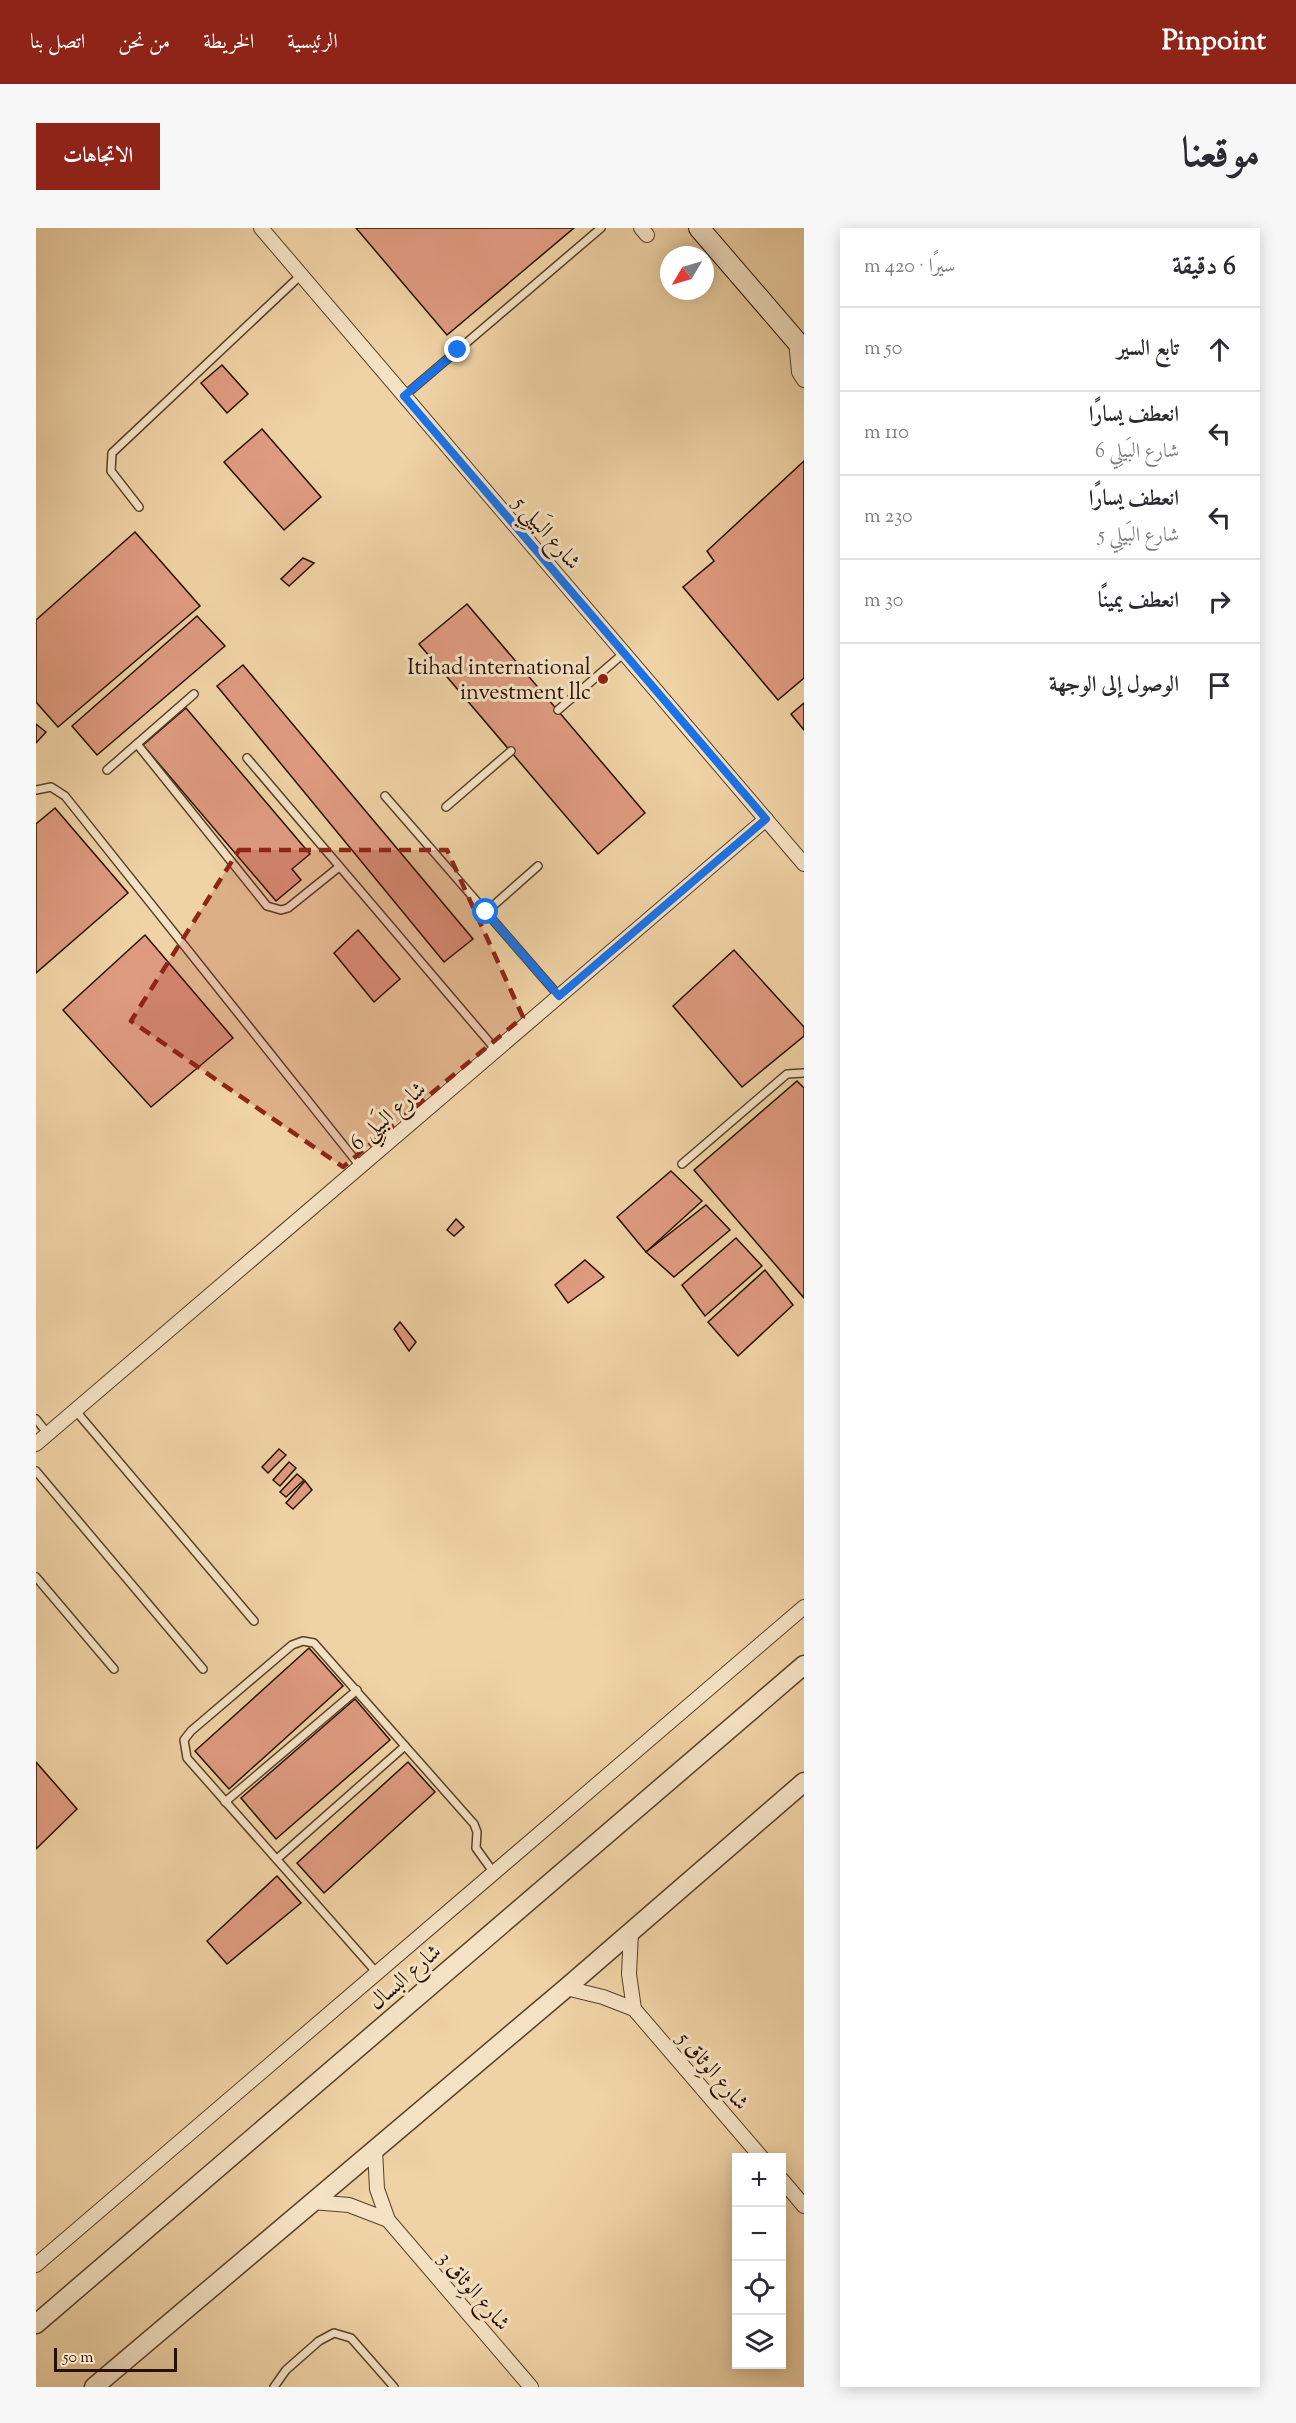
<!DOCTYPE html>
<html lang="ar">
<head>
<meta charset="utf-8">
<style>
	body { margin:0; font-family:"Sorts Mill Goudy",Amiri,serif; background:#f7f7f7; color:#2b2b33; direction:rtl }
	.controls { position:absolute; right:18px; bottom:18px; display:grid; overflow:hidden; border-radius:0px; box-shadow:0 3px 15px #0003 }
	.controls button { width:54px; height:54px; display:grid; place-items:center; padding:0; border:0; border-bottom:2px solid #e1e1e2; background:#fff; color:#2b2b33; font:30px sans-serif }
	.compass { position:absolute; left:624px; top:18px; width:54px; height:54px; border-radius:50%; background:#fff; box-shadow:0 3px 15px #0003; rotate:232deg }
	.scale { position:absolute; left:18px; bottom:15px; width:123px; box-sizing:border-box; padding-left:6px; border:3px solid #261000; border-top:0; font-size:16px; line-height:21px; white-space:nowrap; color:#261000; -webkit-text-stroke:4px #f5e2c4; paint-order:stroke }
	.stop { position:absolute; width:18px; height:18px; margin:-14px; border:4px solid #1a73e8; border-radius:50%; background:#fff }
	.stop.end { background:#1a73e8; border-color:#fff; box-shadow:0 2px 6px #0008 }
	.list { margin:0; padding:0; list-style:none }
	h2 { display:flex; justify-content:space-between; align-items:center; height:78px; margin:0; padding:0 24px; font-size:26px }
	h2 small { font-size:20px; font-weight:400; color:#7c7c81 }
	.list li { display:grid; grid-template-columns:39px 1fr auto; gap:18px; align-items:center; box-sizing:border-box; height:84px; padding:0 24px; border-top:2px solid #e1e1e2 }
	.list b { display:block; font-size:22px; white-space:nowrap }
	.list p { margin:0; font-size:20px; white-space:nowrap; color:#7c7c81 }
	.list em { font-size:20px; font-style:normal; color:#7c7c81 }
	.icon { flex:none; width:33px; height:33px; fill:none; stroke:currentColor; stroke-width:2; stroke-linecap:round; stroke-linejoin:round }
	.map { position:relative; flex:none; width:768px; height:2159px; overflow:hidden; direction:ltr; border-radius:0px }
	header { display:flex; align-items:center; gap:36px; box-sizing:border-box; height:84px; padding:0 30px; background:#8f2418; color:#fff }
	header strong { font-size:28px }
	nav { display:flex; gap:33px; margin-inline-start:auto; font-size:21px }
	.intro { display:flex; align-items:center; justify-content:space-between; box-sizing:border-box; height:144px; padding:0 36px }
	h1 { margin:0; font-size:42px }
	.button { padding:15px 27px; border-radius:0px; background:#8f2418; color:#fff; font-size:21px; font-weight:700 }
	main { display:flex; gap:36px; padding:0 36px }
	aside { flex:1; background:#fff; border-radius:0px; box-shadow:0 3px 15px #0003 }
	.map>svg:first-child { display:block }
</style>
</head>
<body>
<header>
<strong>Pinpoint</strong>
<nav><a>الرئيسية</a><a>الخريطة</a><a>من نحن</a><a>اتصل بنا</a></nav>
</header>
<div class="intro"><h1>موقعنا</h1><a class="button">الاتجاهات</a></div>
<main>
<aside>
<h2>6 دقيقة<small>سيرًا · 420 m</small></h2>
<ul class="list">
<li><svg class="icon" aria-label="ahead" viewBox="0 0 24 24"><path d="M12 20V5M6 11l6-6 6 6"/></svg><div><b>تابع السير</b></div><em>50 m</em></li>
<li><svg class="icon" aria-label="left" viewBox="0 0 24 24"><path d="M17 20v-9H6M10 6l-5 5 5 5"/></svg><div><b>انعطف يسارًا</b><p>شارع البَيلِي 6</p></div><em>110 m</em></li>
<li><svg class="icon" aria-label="left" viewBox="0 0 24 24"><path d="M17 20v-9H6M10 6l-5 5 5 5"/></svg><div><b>انعطف يسارًا</b><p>شارع البَيلِي 5</p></div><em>230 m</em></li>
<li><svg class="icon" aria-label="right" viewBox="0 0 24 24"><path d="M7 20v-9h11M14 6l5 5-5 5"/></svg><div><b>انعطف يمينًا</b></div><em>30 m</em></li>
<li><svg class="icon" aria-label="arrive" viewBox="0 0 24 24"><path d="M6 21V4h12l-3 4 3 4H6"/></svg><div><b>الوصول إلى الوجهة</b></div></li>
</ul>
</aside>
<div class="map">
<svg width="768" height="2159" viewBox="0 0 768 2159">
	<rect width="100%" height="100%" fill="#efd2a5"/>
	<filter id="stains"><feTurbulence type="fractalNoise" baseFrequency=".00333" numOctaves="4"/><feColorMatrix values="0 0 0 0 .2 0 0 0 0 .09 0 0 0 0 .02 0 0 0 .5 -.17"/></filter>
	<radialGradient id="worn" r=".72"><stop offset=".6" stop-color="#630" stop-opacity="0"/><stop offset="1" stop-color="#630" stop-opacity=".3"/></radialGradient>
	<g fill="#df9b80" stroke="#261000" stroke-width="1.5">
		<path d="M320,0H538L411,107Z"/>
		<path d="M186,137L212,166L191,185L165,155Z"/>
		<path d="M226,201L285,269L248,302L188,234Z"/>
		<path d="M768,233V450L742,472L647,359L678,333L671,323Z"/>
		<path d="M99,304L164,378L22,499L0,474V392Z"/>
		<path d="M267,330L278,335L253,358L245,351Z"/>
		<path d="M431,376L609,585L562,626L383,416Z"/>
		<path d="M161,388L189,418L61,527L36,498Z"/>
		<path d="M207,437L437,711L408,734L181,458Z"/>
		<path d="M768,475V502L755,486Z"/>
		<path d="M150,480L274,626L256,641L265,652L240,673L107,517Z"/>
		<path d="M0,496L10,504L0,515Z"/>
		<path d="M19,580L92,665L0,745V596Z"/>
		<path d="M322,702L364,751L338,774L298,725Z"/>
		<path d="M109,707L197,810L115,879L27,782Z"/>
		<path d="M698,722L768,799V808L706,859L637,778Z"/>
		<path d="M761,853L768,860V1070L658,942Z"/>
		<path d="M635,943L666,973L610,1024L581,989Z"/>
		<path d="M670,977L694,1002L638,1049L610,1024Z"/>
		<path d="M420,991L428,999L418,1008L411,1002Z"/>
		<path d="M700,1010L726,1038L669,1088L646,1057Z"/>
		<path d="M549,1032L568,1049L532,1075L519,1057Z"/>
		<path d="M729,1042L757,1077L702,1128L672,1094Z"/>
		<path d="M364,1094L380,1114L373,1123L358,1101Z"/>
		<path d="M243,1221L250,1227L232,1245L226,1239Z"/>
		<path d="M253,1234L260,1240L244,1258L237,1252Z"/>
		<path d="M261,1246L268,1252L250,1269L244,1264Z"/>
		<path d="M269,1253L276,1262L257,1281L250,1275Z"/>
		<path d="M273,1420L307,1458L193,1561L159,1523Z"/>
		<path d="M319,1471L354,1512L240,1611L205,1570Z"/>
		<path d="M0,1534L41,1581L0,1621Z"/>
		<path d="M372,1534L399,1564L288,1665L261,1635Z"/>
		<path d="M241,1648L265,1675L191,1736L171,1713Z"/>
	</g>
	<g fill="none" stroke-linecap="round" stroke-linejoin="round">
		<defs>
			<g id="service">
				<path d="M368,168L565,0"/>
				<path d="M103,279L75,243L76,225L265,47"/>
				<path d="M522,482L588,425"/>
				<path d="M101,516L231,678L245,682L252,680L303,639"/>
				<path d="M211,530L460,822"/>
				<path d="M71,542L158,466"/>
				<path d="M0,562L15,559L29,568L324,938"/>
				<path d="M349,568L523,768"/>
				<path d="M410,579L475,523"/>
				<path d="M450,684L502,638"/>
				<path d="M646,936L751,846L768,845"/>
				<path d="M39,1182L218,1393"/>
				<path d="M0,1191L12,1206"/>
				<path d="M0,1243L167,1441"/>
				<path d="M0,1349L78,1441"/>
				<path d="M189,1574L321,1462"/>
				<path d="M241,1631L369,1518"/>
				<path d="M341,1745L151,1530L148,1512L155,1503L256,1417L267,1413L278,1415L438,1596L441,1604L440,1620L458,1645"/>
				<path d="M238,2159L250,2142L283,2113L298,2105L315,2110L358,2159"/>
			</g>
			<g id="minor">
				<path d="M225,0L768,636"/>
				<path d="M605,0L611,7"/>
				<path d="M760,112L763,144L768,152"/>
				<path d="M0,1216L730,591"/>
				<path d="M595,1704L593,1746L598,1781"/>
				<path d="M530,1760L567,1769L598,1781L726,1930"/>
				<path d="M339,1922L341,1961L352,1992L495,2159"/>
				<path d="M746,1952L768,1978"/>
				<path d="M276,1974L313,1977L352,1992"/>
				<path d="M0,2037L768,1379"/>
			</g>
			<g id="tertiary">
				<path d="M0,2096L768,1437"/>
				<path d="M58,2159L530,1760L768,1554"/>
			</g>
			<path id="secondary" d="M663,0L768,122"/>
		</defs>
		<use href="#service" stroke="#584029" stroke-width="10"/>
		<use href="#minor" stroke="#584029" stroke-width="16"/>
		<use href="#tertiary" stroke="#584029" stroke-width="21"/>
		<use href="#secondary" stroke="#261000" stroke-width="22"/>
		<use href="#service" stroke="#f5e2c4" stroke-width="7"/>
		<use href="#minor" stroke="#f5e2c4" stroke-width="14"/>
		<use href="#tertiary" stroke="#f5e2c4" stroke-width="18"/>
		<use href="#secondary" stroke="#f5e2c4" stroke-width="20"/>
	</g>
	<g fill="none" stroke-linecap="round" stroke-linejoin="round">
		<path stroke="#1a73e8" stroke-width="8" d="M422,122L368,168L730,591L523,768L450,684"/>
	</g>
	<path fill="#8f2418" fill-opacity="0.2" stroke="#8f2418" stroke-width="4.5" stroke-dasharray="12 8" stroke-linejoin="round" d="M203,622H411L487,789L307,939L95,793Z"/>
	<circle fill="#8f2418" stroke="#f5e2c4" stroke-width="2" cx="567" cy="451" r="6"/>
	<g text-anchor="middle" stroke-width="6" stroke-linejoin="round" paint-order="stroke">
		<g font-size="22" fill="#261000" stroke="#f5e2c4">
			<text transform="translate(512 304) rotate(49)" y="8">شارع البَيلِي 5</text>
			<text transform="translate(351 887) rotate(-41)" y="8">شارع البَيلِي 6</text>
			<text transform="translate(368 1748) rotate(-41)" y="8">شارع البسال</text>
			<text transform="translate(678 1842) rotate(49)" y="8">شارع الوِثاق 5</text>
			<text transform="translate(439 2062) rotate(49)" y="8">شارع الوِثاق 3</text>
		</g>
		<g font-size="22" fill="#261000" stroke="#f5e2c4" text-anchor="end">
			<text x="555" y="446">Itihad international<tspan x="555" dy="25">investment llc</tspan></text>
		</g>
	</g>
	<rect width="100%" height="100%" filter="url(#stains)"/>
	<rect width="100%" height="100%" fill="url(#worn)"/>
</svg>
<div class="controls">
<button>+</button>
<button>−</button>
<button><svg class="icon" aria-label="locate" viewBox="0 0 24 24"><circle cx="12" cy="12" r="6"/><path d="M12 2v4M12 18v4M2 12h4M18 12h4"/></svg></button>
<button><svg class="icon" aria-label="layers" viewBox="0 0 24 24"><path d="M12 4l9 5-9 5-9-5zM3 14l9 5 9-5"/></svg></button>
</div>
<svg class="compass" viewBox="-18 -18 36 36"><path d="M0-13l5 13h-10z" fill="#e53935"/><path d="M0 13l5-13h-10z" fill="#7c7c81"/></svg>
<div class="scale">50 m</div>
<div class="stop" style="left:450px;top:684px"></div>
<div class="stop end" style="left:422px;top:122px"></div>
</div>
</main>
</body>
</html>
